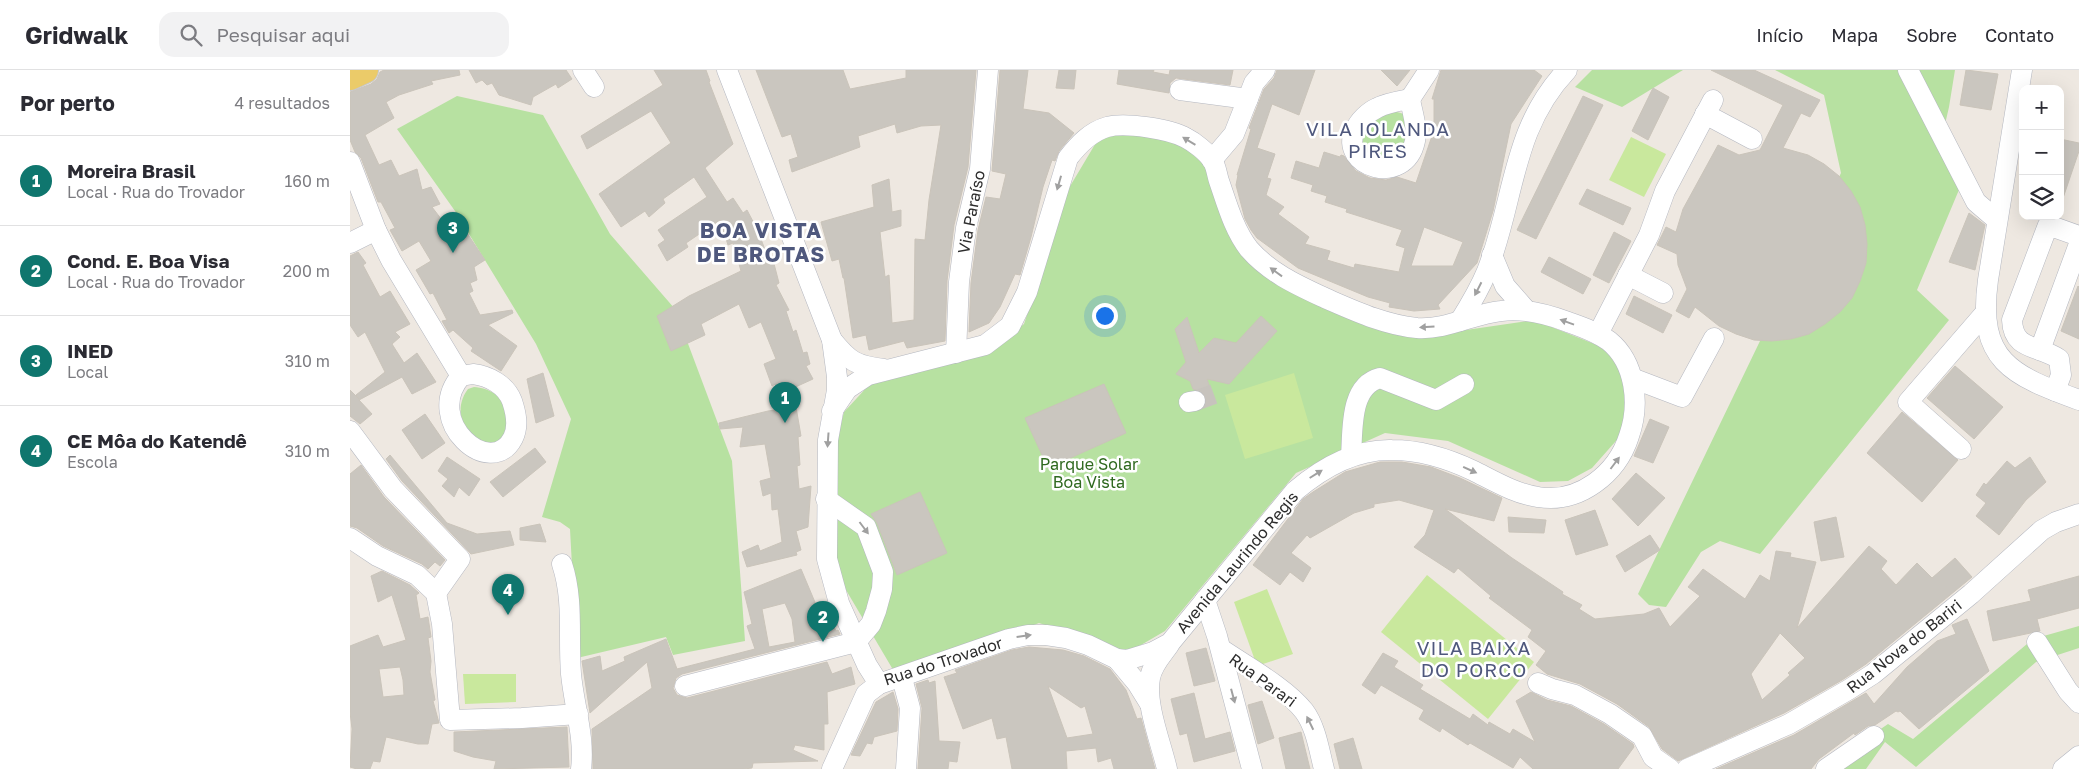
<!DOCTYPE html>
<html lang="pt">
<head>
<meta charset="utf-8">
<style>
	body { margin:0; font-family:"Golos Text",sans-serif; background:#f2f2f3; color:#2b2b33 }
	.controls { position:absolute; right:15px; top:15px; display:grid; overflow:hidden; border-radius:10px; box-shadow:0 5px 20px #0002 }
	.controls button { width:45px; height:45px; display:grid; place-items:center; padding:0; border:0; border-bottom:1px solid #e1e1e2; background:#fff; color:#2b2b33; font:25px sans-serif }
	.you { position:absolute; left:754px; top:245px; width:18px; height:18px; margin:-12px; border:4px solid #fff; border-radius:50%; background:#1a73e8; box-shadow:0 0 0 8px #1a73e833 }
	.badge { display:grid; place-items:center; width:32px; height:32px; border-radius:50%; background:#0f766e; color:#fff; font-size:16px; font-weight:700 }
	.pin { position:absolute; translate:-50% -41px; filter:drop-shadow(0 1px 2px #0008) }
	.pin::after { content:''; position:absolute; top:26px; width:18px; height:15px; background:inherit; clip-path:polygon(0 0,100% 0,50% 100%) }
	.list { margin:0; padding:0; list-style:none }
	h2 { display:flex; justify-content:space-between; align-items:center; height:65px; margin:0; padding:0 20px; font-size:21px }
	h2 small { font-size:16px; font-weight:400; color:#7c7c81 }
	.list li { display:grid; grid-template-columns:32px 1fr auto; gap:15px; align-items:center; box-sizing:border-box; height:90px; padding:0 20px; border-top:1px solid #e1e1e2 }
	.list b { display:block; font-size:19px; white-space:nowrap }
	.list p { margin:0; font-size:16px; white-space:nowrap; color:#7c7c81 }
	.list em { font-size:16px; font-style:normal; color:#7c7c81 }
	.icon { flex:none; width:28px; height:28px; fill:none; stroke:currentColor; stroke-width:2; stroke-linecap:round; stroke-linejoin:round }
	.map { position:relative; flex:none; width:1729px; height:699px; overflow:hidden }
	header { display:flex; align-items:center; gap:30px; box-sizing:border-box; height:70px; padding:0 25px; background:#fff; border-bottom:1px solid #e1e1e2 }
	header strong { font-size:24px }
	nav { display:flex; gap:28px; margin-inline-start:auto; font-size:18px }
	.search { width:350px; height:45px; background:#f2f2f3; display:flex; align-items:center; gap:12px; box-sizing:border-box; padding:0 18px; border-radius:15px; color:#7c7c81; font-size:19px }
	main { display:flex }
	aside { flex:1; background:#fff }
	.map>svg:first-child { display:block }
</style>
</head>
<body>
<header>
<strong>Gridwalk</strong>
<div class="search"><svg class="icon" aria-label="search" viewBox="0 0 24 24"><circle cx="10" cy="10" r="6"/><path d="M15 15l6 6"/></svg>Pesquisar aqui</div>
<nav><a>Início</a><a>Mapa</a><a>Sobre</a><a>Contato</a></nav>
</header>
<main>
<aside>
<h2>Por perto<small>4 resultados</small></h2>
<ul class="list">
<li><span class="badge">1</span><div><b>Moreira Brasil</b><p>Local · Rua do Trovador</p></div><em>160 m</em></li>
<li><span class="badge">2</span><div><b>Cond. E. Boa Visa</b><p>Local · Rua do Trovador</p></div><em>200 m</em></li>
<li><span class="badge">3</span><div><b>INED</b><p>Local</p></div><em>310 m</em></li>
<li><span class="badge">4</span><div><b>CE Môa do Katendê</b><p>Escola</p></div><em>310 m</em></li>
</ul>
</aside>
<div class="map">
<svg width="1729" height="699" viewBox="0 0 1729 699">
	<rect width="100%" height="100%" fill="#eee8e1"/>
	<g fill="#b7e1a1">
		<path d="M1242,0H1333L1272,37L1225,17Z"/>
		<path d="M1425,0H1605L1599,37L1590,76L1611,115L1567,220L1599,250L1410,484L1370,471L1351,482L1316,537L1299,535L1288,524L1491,103L1474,25Z"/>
		<path d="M107,26L193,45L260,164L325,239L382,391L395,571L323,585L316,567L227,588L220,459L210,452L192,447L221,349L186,274L105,141L47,59Z"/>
		<path d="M1040,40L1054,44C1059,63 1059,73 1046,89C1027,92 1018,89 1009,72L1014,57Z"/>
		<path d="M767,62L831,73L854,95L907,199L1068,267L1184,250L1252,277L1271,298L1279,327L1273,363L1242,398L1218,411L1190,412L1098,371L1035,363L946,403L815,561L779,582L689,553L562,602L542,598L483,498V384L494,342L519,315L651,271L674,254L719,118L747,71Z"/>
		<path d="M124,317C138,318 156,326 158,342C159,350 156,359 155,367L143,374C137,372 129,371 124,367C109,354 106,335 118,319Z"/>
		<path d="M1729,556V578L1686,592L1566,697L1535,672L1516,699H1472L1538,654L1563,669L1683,569Z"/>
	</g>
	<g fill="#c9e89d">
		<path d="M1281,67L1316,84L1294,127L1259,110Z"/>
		<path d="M944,303L963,368L895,389L875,325Z"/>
		<path d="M1077,505L1184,592L1138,649L1031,562Z"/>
		<path d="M917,519L943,584L907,596L884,532Z"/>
		<path d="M113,604H166V632L115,634Z"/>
	</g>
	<g fill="#cac6bf" stroke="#cac4ba" fill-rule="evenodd">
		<path d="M34,0H109L110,5L81,11L83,14L49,25L36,32L44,48L15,65L29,95L41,90L49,106L67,99L72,120L81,117L90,134L82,137L98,158L109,151L135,190L124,197L127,210L120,213L123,221L119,223L130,245L162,240L163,243L138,255L167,276L151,301L121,281L123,278L103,260L99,263L92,251L97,250L83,223L80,224L66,200L81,191L69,171L52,181L40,160L45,158L31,132H28L11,88L5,82L0,70V22L21,14L27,9L30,2Z"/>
		<path d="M119,0H216L222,9L208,18L206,14L183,27L181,35L149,25L142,13L137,15L132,10L126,13Z"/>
		<path d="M304,0H356L360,11L359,12L383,74L355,98L377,132L383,128L393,143L397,140L408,161L418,188L422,186L429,213L426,215L439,240L436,241L443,262L446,260L453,283L457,282L460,294L456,296L463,309L430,324L425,314L422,316L414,294L426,289L411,252L399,258L389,234L351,254L355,265L321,281L307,246L339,226L391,201L383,173L378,175L370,150L336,173L338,177L317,191L308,175L315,170L308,160L357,127L344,107L313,129L315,133L299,147L295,141L271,157L249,124L321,73L301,41L237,79L231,66L313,15Z"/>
		<path d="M406,0H493L500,19L556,8V0H626L618,97L604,155L597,211L595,271L557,278L554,271L519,280L516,265L503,268L494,208H493L489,189L482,191L471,152L524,137L522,115L539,109L542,142L551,140V156L530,162L535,207L539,205L542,253L564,250L565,169L575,170L579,130L591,55L571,56L547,63L545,54L508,66L510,77L442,102L439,90L448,87L441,64L432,67Z"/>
		<path d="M650,0H678L673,39L699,43L724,63L709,81L705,91L702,90L693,117L681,167L670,205L665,204L650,237L639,253L619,262L621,213L628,160L636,127L650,129L656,104L642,101Z"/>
		<path d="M709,0H726L724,19L706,18Z"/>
		<path d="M769,0H804L803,2L819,5L820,0H883L880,15L826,8L820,13L819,23L767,14Z"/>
		<path d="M927,0H965L949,45L922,34L907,78L925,84L917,108L921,109L916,125L934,137L928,144L959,167L955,174L980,181L977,190L1004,198L1005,194L1049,202L1055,178L1046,175L1052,160L1015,148L996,142L997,139L975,132L977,126L961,121L963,115L941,108L946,91L969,98L974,82L990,87L991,85L994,86L1006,101L1020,108L1036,110L1047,107L1066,113L1084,60V29H1082L1091,0H1184L1192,6L1161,54L1143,141L1127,193L1088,235L1090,239L1064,241L1039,237L1040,233L1018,227L948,198L907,168L901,160L895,149L886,115L888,105H887L901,59L899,58L914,19L924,8ZM1074,157L1113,172L1103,196H1061Z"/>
		<path d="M1031,0H1060L1047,16Z"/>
		<path d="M1361,0H1404L1470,30L1460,47L1451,43L1433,78L1458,85L1474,94L1489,106L1501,121L1510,137L1515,155L1517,174L1516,193L1510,211L1502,228L1490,242L1475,254L1459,264L1441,269L1422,271L1404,270L1386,264L1369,256L1345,237L1339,248L1326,241L1337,219L1328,195L1327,184L1307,175L1316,157L1326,162L1333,139L1368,75L1389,85L1410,80L1433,35Z"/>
		<path d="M1616,0L1648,4L1641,40L1610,35Z"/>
		<path d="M1303,18L1319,27L1298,70L1282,61Z"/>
		<path d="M1233,26L1253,35L1186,169L1167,160Z"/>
		<path d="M1710,69L1729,73V81L1712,131H1710Z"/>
		<path d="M1237,119L1281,138L1273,155L1229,134Z"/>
		<path d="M1619,143L1635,155L1625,200L1599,192Z"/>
		<path d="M1264,162L1281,171L1259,213L1243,205Z"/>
		<path d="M8,182L16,193L13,195L30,227L40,221L60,254L45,262L50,267L42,274L54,293L67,283L86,312L62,324L52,307L9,330L22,344L10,354L0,346V320L9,329L6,325L35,302L15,262L8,267L0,255V186Z"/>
		<path d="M1199,187L1241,209L1233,224L1191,202Z"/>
		<path d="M1728,216L1729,217V269L1711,261Z"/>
		<path d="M1284,226L1322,245L1313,263L1276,244Z"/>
		<path d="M911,246L927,261L879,314L857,309L863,327L856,332L854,323L843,319L840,311L826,304L836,292L825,259L837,247L849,283L864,268L886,273Z"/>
		<path d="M1605,296L1653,337L1624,369L1577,328Z"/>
		<path d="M193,303L204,346L186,353L177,309Z"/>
		<path d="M754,314L776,363L698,398L675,348Z"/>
		<path d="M446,337L451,366L448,367L450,395L447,396L449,419L461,416L458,457L446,461L451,480L446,482L447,485L397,497L392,482L408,475L410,481L432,472L428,439L422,440L421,423L413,426L410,411L421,408L415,374L390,377L393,357L370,359L369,353L418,341Z"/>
		<path d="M1552,342L1608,390L1572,432L1517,383Z"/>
		<path d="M75,344L95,373L72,389L52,360Z"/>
		<path d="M1300,349L1319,357L1303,393L1284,386Z"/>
		<path d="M185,378L196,392L153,427L140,412Z"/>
		<path d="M40,385L97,453L127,464L160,461L164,475L121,484L52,411L36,389Z"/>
		<path d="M97,387L130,409L119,426L109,417L104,427L92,416L98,409L88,401Z"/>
		<path d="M1680,387L1696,412L1676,430L1649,465L1626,446L1636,433L1626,425L1634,413L1636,415L1657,391L1665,398Z"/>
		<path d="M1030,392H1052L1081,397L1110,408L1152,428L1144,451L1095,439L1162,488L1213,522L1212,524L1232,535L1229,539L1245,549L1294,544L1309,538L1320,557L1350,526L1338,517L1353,499L1395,529L1410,505L1420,511L1426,481L1441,483L1440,487L1466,492L1447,558L1519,476L1537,491L1531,499L1546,515L1567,493L1582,508L1605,488L1622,507L1516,594L1492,610L1434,643L1328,691L1312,679L1299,657L1267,634L1230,614L1197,604L1186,595L1196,581L1178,567L1182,560L1139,528L1141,526L1108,498L1104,503L1064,477L1075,465L1084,440L1049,430L1024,434V437L1004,443L960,468L957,465L941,483L961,498L953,512L940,502L930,515L903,495L953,429L963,422L995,402ZM1430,563L1455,588L1438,603L1440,605L1412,630L1401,604Z"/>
		<path d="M11,395L34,427L95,490L90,496L85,492L78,499L72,494L33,476L7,458L0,456V404Z"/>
		<path d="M1286,403L1315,428L1288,456L1262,429Z"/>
		<path d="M570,422L597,483L547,505L527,453L521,444Z"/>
		<path d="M1245,440L1258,475L1226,485L1215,450Z"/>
		<path d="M1158,447L1196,450L1194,463L1159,462Z"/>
		<path d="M1486,447L1494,487L1471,491L1464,452Z"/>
		<path d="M190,454L196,472L170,470V458Z"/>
		<path d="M1300,465L1310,480L1275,502L1266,486Z"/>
		<path d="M451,499L467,537L473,534L486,561L488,560L490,564L332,604L326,608L323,618L327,625L337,628L477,592L482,604L501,597L505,614L477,622L478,654H474V680L445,675L443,680L468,691L403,693L402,698L394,699H243L242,659L302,618L297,592L240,643L232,591L250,586L252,601L275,591L274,587L316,569L327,599L405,579L397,556L402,554L394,522ZM435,533L442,549L445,572L419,577L412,539Z"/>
		<path d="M32,501L60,515L69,523L66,525L70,549L78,547L81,567L78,568L81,591L80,602L85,630L83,631L89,653L82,654L78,674H68L36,667L30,692L23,691L20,699H7L0,697L2,659L0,642V576L28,565L33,577L56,570L42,525L28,532L21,506ZM50,597L53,610L54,625L33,627L29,599Z"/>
		<path d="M1729,506V538L1687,549L1690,561L1643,571L1637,541L1681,531L1678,520Z"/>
		<path d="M1617,549L1639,601L1569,659L1550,641L1548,642L1546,641L1525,655L1518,656L1505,665L1504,663L1469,689L1461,699H1366L1444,665L1516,623L1524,634L1557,597L1580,577L1587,571L1606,564L1602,555Z"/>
		<path d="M679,577L713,580L734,586L760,599L776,620L787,649L791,648L805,699H764L761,688L748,692L746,678L716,681L717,699H662L656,667L647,669L642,648L613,659L594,607L607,603L605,600L662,580ZM698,616L731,638L735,636L743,664L717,668Z"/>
		<path d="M856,578L865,611L844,616L836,583Z"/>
		<path d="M1033,583L1048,591L1044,597L1073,615L1070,619L1120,649L1123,644L1138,655L1139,652L1160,664L1163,659L1185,672L1166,631L1181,622L1197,630L1221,636L1254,654L1283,674L1284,677L1268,699H1183L1170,687L1163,698L1120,673L1118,675L1092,658L1090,662L1069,649L1074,640L1031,615L1025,624L1012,615Z"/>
		<path d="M578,610L579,613L585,611L589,671L610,672L607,692L599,691L598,699H568L572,638L566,614Z"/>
		<path d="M543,622L548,639L547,661L524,667L522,674L517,673L510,686L501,685L526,632Z"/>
		<path d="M844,623L855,669L880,662L885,681L844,692L837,663L830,665L821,629Z"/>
		<path d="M912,631L924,668L908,674L898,635Z"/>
		<path d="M217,657L219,697L144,699L146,691L123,687L104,681V662Z"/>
		<path d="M951,662L960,699H936L929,668Z"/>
		<path d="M1003,668L1012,699H990L984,674Z"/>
	</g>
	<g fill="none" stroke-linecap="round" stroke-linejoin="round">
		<path stroke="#c7c3bd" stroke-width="20" stroke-dasharray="20 10" stroke-linecap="butt" d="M845,331L867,323"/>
		<defs>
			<g id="minor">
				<path d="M233,0L244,17"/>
				<path d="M377,0L482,270L487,307V320L478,370L477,489L489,533L517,595L529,614"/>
				<path d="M1558,0L1626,132L1647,150"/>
				<path d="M1672,0L1638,210C1627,291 1661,305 1729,330"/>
				<path d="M830,20L898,29"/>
				<path d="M1060,29C1062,42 1068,57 1065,71C1055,118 988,97 1005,60C1009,51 1018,42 1027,38C1036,33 1049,31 1060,29Z"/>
				<path d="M1060,29L1079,0"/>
				<path d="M1355,44L1402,69"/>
				<path d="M862,90L884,64L904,13L915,0"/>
				<path d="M0,92L26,160L41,190L111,306"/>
				<path d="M0,173L26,160"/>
				<path d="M1142,185L1155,216L1176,240"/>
				<path d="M1278,205L1313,223"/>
				<path d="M1110,251C1120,235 1130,218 1137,201C1165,130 1161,59 1217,0"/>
				<path d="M1248,264L1299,165L1315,121L1363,30"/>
				<path d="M482,270C499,291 506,296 534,299"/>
				<path d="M1690,280L1729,174"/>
				<path d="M606,283L609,212L616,158L630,99L638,0"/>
				<path d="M123,304C139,306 156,315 162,331C166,343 169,356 163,368C141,411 72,351 111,306Z"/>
				<path d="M1282,308L1332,327L1364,268"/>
				<path d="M1705,321L1711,305L1709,289C1689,275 1663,281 1662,250L1698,155L1729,166"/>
				<path d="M839,332L845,331"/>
				<path d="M0,361L43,419L110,489L86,523"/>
				<path d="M1611,379L1558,332L1635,243"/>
				<path d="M1001,386C1003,361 999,316 1030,308L1086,330L1114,314"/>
				<path d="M0,468L27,486L67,505L86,523L92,554L100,650L172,648L228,644"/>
				<path d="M212,494C224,530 218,567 221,604C224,636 235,667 231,699"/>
				<path d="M855,530L867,566L902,699"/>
				<path d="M1687,572L1718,621L1729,633"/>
				<path d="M871,579C896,596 936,618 954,641C966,657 969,680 974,699"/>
				<path d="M767,589L787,613L800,634"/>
				<path d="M552,608L560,638L556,699"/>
				<path d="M1188,613L1202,619L1225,625L1260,644L1292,666L1303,687L1320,699"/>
				<path d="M335,616L506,572L521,554L526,541L532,519L533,502L516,457L476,429"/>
				<path d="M482,699L516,624L529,614L659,569L678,565H696L716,568L738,575L767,589L777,590L803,582L820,573L945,421C972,398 1005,379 1042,380C1070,380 1099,389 1124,401C1144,411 1166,424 1188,427C1229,434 1267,404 1279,366C1290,335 1286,293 1259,271C1247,262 1232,257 1218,252C1197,244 1173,238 1151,241C1123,244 1096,260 1067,258C1035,255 1005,241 975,228C947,215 920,203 899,179C884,160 877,134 869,111C867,105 866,95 862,90C857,82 844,72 836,68C820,59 775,52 757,57C740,62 728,75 718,88L677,222L660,256L635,275L518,305L497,319L482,341"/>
				<path d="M817,699C811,673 795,634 800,608C802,595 812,585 819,575"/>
				<path d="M1337,699L1439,654L1498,620L1523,604L1621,524L1692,460L1706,452L1729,444"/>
				<path d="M1476,699L1524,666"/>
				<path d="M1713,699L1729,686"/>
			</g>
			<path id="major" d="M0,7L15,0"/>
		</defs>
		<use href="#minor" stroke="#b4b7c0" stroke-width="21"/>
		<use href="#major" stroke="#c8c8c8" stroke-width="28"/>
		<use href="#minor" stroke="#fff" stroke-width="20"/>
		<use href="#major" stroke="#ebcb69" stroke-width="26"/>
	</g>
	<defs><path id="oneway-solid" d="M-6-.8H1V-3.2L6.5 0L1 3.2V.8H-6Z" transform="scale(1.25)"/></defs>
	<g fill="#a0a0a0">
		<use href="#oneway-solid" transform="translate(839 71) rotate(-149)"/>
		<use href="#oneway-solid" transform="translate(709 113) rotate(106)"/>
		<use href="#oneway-solid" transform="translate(926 202) rotate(-144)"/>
		<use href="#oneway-solid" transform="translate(1128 219) rotate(117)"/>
		<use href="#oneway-solid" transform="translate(1217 252) rotate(-160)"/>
		<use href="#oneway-solid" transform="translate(1077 257) rotate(177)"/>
		<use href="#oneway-solid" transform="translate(478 370) rotate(94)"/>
		<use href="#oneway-solid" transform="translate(1265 393) rotate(-53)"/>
		<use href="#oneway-solid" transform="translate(1120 400) rotate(24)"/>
		<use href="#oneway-solid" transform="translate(966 404) rotate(-32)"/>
		<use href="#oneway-solid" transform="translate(514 458) rotate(53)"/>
		<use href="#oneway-solid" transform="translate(674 566) rotate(-8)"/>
		<use href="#oneway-solid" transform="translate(883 626) rotate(75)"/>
		<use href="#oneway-solid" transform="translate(960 653) rotate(-116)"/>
	</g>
	<g text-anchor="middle" stroke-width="5" stroke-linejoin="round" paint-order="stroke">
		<g font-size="16" fill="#2d2d2d" stroke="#fff">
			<text transform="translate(621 142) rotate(-79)" y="6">Via Paraíso</text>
			<text transform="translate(887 492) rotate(-50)" y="6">Avenida Laurindo Regis</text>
			<text transform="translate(1554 576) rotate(-38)" y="6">Rua Nova do Bariri</text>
			<text transform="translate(593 591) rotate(-18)" y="6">Rua do Trovador</text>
			<text transform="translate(913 610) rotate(36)" y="6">Rua Parari</text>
		</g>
		<g font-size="16" fill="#2f691f" stroke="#fff">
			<text x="739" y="400">Parque Solar<tspan x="739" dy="18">Boa Vista</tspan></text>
		</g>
		<g font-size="19" letter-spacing="1" fill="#4f587d" stroke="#fff">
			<text x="1028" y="66">VILA IOLANDA<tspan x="1028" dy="22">PIRES</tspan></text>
			<text x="1124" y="585">VILA BAIXA<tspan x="1124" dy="22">DO PORCO</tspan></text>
		</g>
		<g font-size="21" font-weight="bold" letter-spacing="1" fill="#4f587d" stroke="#fff">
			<text x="411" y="168">BOA VISTA<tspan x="411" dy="24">DE BROTAS</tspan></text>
		</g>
	</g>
</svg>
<div class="controls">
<button>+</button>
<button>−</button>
<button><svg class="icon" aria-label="layers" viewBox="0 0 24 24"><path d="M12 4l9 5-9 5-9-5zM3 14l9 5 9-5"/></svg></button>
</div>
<div class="you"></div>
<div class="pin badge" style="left:435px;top:353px">1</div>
<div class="pin badge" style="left:473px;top:572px">2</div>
<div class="pin badge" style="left:103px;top:183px">3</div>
<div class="pin badge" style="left:158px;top:545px">4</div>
</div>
</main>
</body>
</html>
